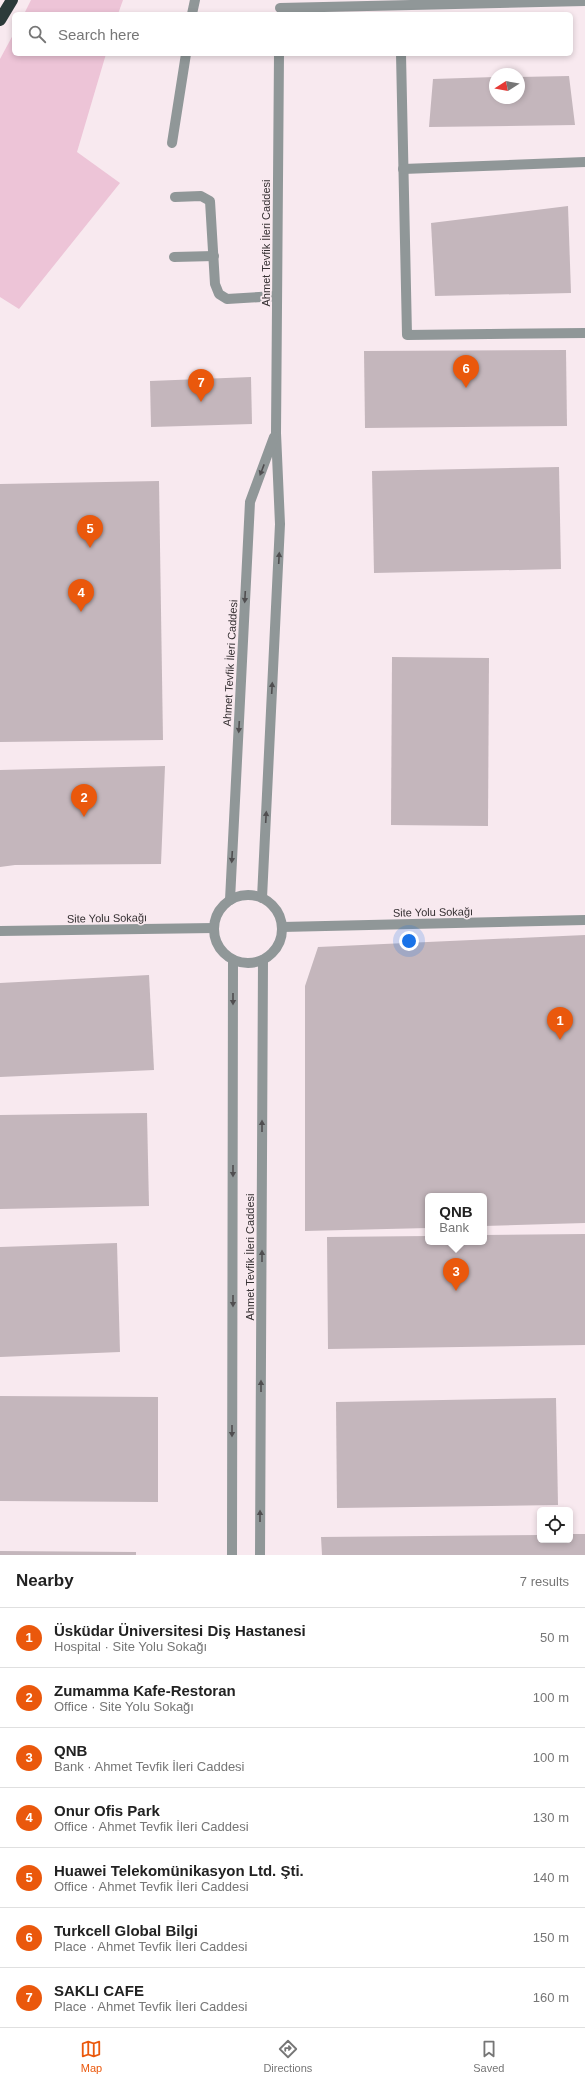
<!DOCTYPE html>
<html lang="en">
<head>
<meta charset="utf-8">
<style>
	body { margin:0; font-family:Arial,sans-serif; background:#f2f2f2; color:#222 }
	.controls { position:absolute; right:12px; bottom:12px; display:grid; overflow:hidden; border-radius:6px; box-shadow:0 2px 6px #0003 }
	.controls button { width:36px; height:36px; display:grid; place-items:center; padding:0; border:0; border-bottom:1px solid #e0e0e0; background:#fff; color:#222; font:20px sans-serif }
	.compass { position:absolute; left:489px; top:68px; width:36px; height:36px; border-radius:50%; background:#fff; box-shadow:0 2px 6px #0003; rotate:259deg }
	.you { position:absolute; left:409px; top:941px; width:14px; height:14px; margin:-10px; border:3px solid #fff; border-radius:50%; background:#1a73e8; box-shadow:0 0 0 6px #1a73e833 }
	.badge { display:grid; place-items:center; width:26px; height:26px; border-radius:50%; background:#ea580c; color:#fff; font-size:13px; font-weight:700 }
	.pin { position:absolute; translate:-50% -33px; filter:drop-shadow(0 1px 2px #0008) }
	.pin::after { content:''; position:absolute; top:21px; width:14px; height:12px; background:inherit; clip-path:polygon(0 0,100% 0,50% 100%) }
	.popup { position:absolute; left:425px; top:1193px; width:62px; height:52px; box-sizing:border-box; display:grid; place-content:center; border-radius:6px; background:#fff; filter:drop-shadow(0 1px 3px #0005); font-size:13px; white-space:nowrap; color:#767676 }
	.popup b { font-size:15px; color:#222 }
	.popup::after { content:''; position:absolute; left:50%; top:100%; margin-left:-8px; border:8px solid transparent; border-top-color:#fff }
	.list { margin:0; padding:0; list-style:none }
	h2 { display:flex; justify-content:space-between; align-items:center; height:52px; margin:0; padding:0 16px; font-size:17px }
	h2 small { font-size:13px; font-weight:400; color:#767676 }
	.list li { display:grid; grid-template-columns:26px 1fr auto; gap:12px; align-items:center; box-sizing:border-box; height:60px; padding:0 16px; border-top:1px solid #e0e0e0 }
	.list b { display:block; font-size:15px; white-space:nowrap }
	.list p { margin:0; font-size:13px; white-space:nowrap; color:#767676 }
	.list em { font-size:13px; font-style:normal; color:#767676 }
	.icon { flex:none; width:22px; height:22px; fill:none; stroke:currentColor; stroke-width:2; stroke-linecap:round; stroke-linejoin:round }
	.map { position:relative; flex:none; width:585px; height:1555px; overflow:hidden }
	.search { position:absolute; background:#fff; box-shadow:0 2px 6px #0003; left:12px; right:12px; top:12px; height:44px; display:flex; align-items:center; gap:10px; box-sizing:border-box; padding:0 14px; border-radius:6px; color:#767676; font-size:15px }
	.sheet { height:472px; background:#fff }
	nav { display:flex; justify-content:space-around; align-items:center; box-sizing:border-box; height:56px; border-top:1px solid #e0e0e0; background:#fff; font-size:11px; color:#767676 }
	nav a { display:grid; justify-items:center; gap:2px }
	nav .on { color:#ea580c }
	.map>svg:first-child { display:block }
</style>
</head>
<body>
<div class="map">
<svg width="585" height="1555" viewBox="0 0 585 1555">
	<rect width="100%" height="100%" fill="#f8e9ef"/>
	<g fill="#edc4d7">
		<path d="M31,0H123L118,14H24Z"/>
		<path d="M14,33V54H106L77,152L120,183L19,309L0,297V59Z"/>
	</g>
	<g fill="#c4b6bc">
		<path d="M569,76L575,125L429,127L433,79L495,77V98H519V77Z"/>
		<path d="M568,206L571,293L435,296L431,223Z"/>
		<path d="M566,350L567,426L365,428L364,351Z"/>
		<path d="M251,377L252,424L151,427L150,381Z"/>
		<path d="M559,467L561,569L374,573L372,471Z"/>
		<path d="M159,481L163,740L0,742V484Z"/>
		<path d="M392,657L489,658L488,826L391,825Z"/>
		<path d="M165,766L161,864L15,865L0,867V770Z"/>
		<path d="M585,935V1223L484,1226V1196H428V1228L305,1231V986L318,947Z"/>
		<path d="M149,975L154,1070L0,1077V983Z"/>
		<path d="M147,1113L149,1206L0,1209V1115Z"/>
		<path d="M585,1234V1345L328,1349L327,1237L428,1236V1242H484V1235Z"/>
		<path d="M117,1243L120,1352L0,1357V1247Z"/>
		<path d="M0,1396L158,1397V1502L0,1501Z"/>
		<path d="M556,1398L558,1505L337,1508L336,1402Z"/>
		<path d="M570,1534H585V1555H322L321,1537L540,1535V1540H570Z"/>
		<path d="M0,1551L136,1552V1555H0Z"/>
	</g>
	<g fill="none" stroke-linecap="round" stroke-linejoin="round">
		<g stroke="#909798" stroke-width="10">
			<path d="M280,8L585,1"/>
			<path d="M192,14L195,0"/>
			<path d="M401,54L407,335L585,333"/>
			<path d="M172,143L186,54"/>
			<path d="M403,169L585,162"/>
			<path d="M175,197L201,196L210,201L215,284L219,294L227,299L277,296"/>
			<path d="M174,257L214,256"/>
			<circle cx="248" cy="929" r="34"/>
			<path d="M262,898L280,524L276,433L279,54"/>
			<path d="M230,900L250,502L274,437"/>
			<path d="M282,927L585,920"/>
			<path d="M0,931L214,928"/>
			<path d="M232,1555L233,960"/>
			<path d="M260,1555L263,960"/>
		</g>
		<path stroke="#2c3a3a" stroke-width="12" d="M0,20L12,0"/>
	</g>
	<defs><path id="oneway-solid" d="M-6-.8H1V-3.2L6.5 0L1 3.2V.8H-6Z"/></defs>
	<g fill="#504e50">
		<use href="#oneway-solid" transform="translate(262 470) rotate(111)"/>
		<use href="#oneway-solid" transform="translate(279 558) rotate(-87)"/>
		<use href="#oneway-solid" transform="translate(245 597) rotate(93)"/>
		<use href="#oneway-solid" transform="translate(272 688) rotate(-87)"/>
		<use href="#oneway-solid" transform="translate(239 727) rotate(93)"/>
		<use href="#oneway-solid" transform="translate(266 817) rotate(-87)"/>
		<use href="#oneway-solid" transform="translate(232 857) rotate(93)"/>
		<use href="#oneway-solid" transform="translate(233 999) rotate(90)"/>
		<use href="#oneway-solid" transform="translate(262 1126) rotate(-90)"/>
		<use href="#oneway-solid" transform="translate(233 1171) rotate(90)"/>
		<use href="#oneway-solid" transform="translate(262 1256) rotate(-90)"/>
		<use href="#oneway-solid" transform="translate(233 1301) rotate(90)"/>
		<use href="#oneway-solid" transform="translate(261 1386) rotate(-90)"/>
		<use href="#oneway-solid" transform="translate(232 1431) rotate(90)"/>
		<use href="#oneway-solid" transform="translate(260 1516) rotate(-90)"/>
	</g>
	<g text-anchor="middle" stroke-width="3.5" stroke-linejoin="round" paint-order="stroke">
		<g font-size="11" fill="#342f31" stroke="#f8e9ef">
			<text transform="translate(266 243) rotate(-90)" y="4">Ahmet Tevfik İleri Caddesi</text>
			<text transform="translate(230 663) rotate(-87)" y="4">Ahmet Tevfik İleri Caddesi</text>
			<text transform="translate(433 912) rotate(-1)" y="4">Site Yolu Sokağı</text>
			<text transform="translate(107 918) rotate(-1)" y="4">Site Yolu Sokağı</text>
			<text transform="translate(250 1257) rotate(-90)" y="4">Ahmet Tevfik İleri Caddesi</text>
		</g>
	</g>
</svg>
<div class="controls">
<button><svg class="icon" aria-label="locate" viewBox="0 0 24 24"><circle cx="12" cy="12" r="6"/><path d="M12 2v4M12 18v4M2 12h4M18 12h4"/></svg></button>
</div>
<svg class="compass" viewBox="-18 -18 36 36"><path d="M0-13l5 13h-10z" fill="#e53935"/><path d="M0 13l5-13h-10z" fill="#767676"/></svg>
<div class="you"></div>
<div class="pin badge" style="left:560px;top:1040px">1</div>
<div class="pin badge" style="left:84px;top:817px">2</div>
<div class="pin badge" style="left:456px;top:1291px">3</div>
<div class="popup"><b>QNB</b>Bank</div>
<div class="pin badge" style="left:81px;top:612px">4</div>
<div class="pin badge" style="left:90px;top:548px">5</div>
<div class="pin badge" style="left:466px;top:388px">6</div>
<div class="pin badge" style="left:201px;top:402px">7</div>
<div class="search"><svg class="icon" aria-label="search" viewBox="0 0 24 24"><circle cx="10" cy="10" r="6"/><path d="M15 15l6 6"/></svg>Search here</div>
</div>
<section class="sheet">
<h2>Nearby<small>7 results</small></h2>
<ul class="list">
<li><span class="badge">1</span><div><b>Üsküdar Üniversitesi Diş Hastanesi</b><p>Hospital · Site Yolu Sokağı</p></div><em>50 m</em></li>
<li><span class="badge">2</span><div><b>Zumamma Kafe-Restoran</b><p>Office · Site Yolu Sokağı</p></div><em>100 m</em></li>
<li><span class="badge">3</span><div><b>QNB</b><p>Bank · Ahmet Tevfik İleri Caddesi</p></div><em>100 m</em></li>
<li><span class="badge">4</span><div><b>Onur Ofis Park</b><p>Office · Ahmet Tevfik İleri Caddesi</p></div><em>130 m</em></li>
<li><span class="badge">5</span><div><b>Huawei Telekomünikasyon Ltd. Şti.</b><p>Office · Ahmet Tevfik İleri Caddesi</p></div><em>140 m</em></li>
<li><span class="badge">6</span><div><b>Turkcell Global Bilgi</b><p>Place · Ahmet Tevfik İleri Caddesi</p></div><em>150 m</em></li>
<li><span class="badge">7</span><div><b>SAKLI CAFE</b><p>Place · Ahmet Tevfik İleri Caddesi</p></div><em>160 m</em></li>
</ul>
</section>
<nav>
<a class="on"><svg class="icon" aria-label="map" viewBox="0 0 24 24"><path d="M3 6l6-2 6 2 6-2v14l-6 2-6-2-6 2zM9 4v14M15 6v14"/></svg>Map</a>
<a><svg class="icon" aria-label="directions" viewBox="0 0 24 24"><path d="M12 3l9 9-9 9-9-9zM9 14v-3h6M13 9l2 2-2 2"/></svg>Directions</a>
<a><svg class="icon" aria-label="saved" viewBox="0 0 24 24"><path d="M7 4h10v16l-5-4-5 4z"/></svg>Saved</a>
</nav>
</body>
</html>
